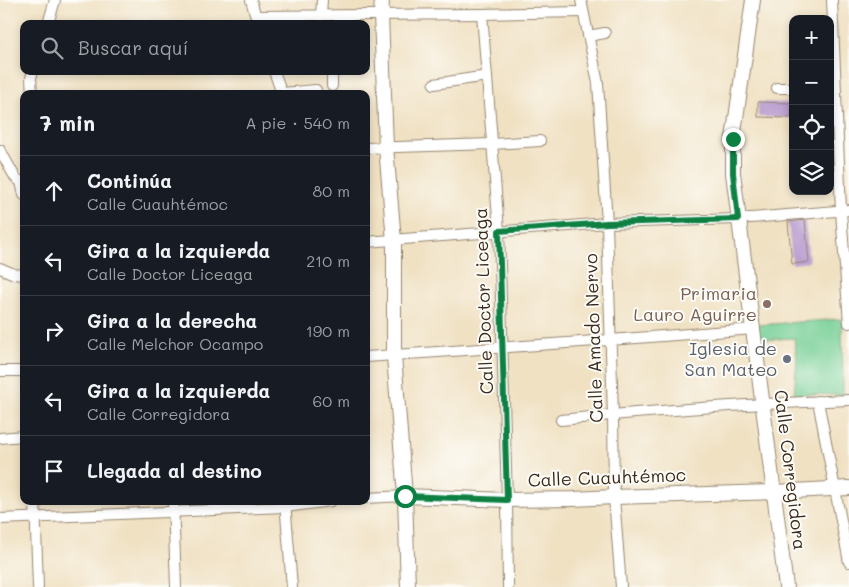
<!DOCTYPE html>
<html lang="es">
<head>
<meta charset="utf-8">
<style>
	body { margin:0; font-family:Mali,sans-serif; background:#242831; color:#f1f3f6 }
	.controls { position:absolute; right:15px; top:15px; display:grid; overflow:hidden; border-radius:10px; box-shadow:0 2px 8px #0003 }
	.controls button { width:45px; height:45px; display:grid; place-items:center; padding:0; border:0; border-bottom:1px solid #363941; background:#171b24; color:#f1f3f6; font:25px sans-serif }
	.stop { position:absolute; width:15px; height:15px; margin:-11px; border:4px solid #0b8043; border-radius:50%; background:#fff }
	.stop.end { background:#0b8043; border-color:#fff; box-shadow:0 1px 5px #0008 }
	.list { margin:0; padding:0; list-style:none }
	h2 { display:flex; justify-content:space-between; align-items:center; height:65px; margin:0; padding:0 20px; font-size:21px }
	h2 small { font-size:16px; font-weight:400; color:#9ea1a6 }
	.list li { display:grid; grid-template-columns:32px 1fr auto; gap:15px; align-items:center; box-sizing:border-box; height:70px; padding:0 20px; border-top:1px solid #363941 }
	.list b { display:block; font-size:19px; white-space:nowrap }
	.list p { margin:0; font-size:16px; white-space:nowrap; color:#9ea1a6 }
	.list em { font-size:16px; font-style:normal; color:#9ea1a6 }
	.icon { flex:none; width:28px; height:28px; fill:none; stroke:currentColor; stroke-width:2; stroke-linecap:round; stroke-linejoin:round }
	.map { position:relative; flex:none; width:849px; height:587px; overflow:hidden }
	.search { position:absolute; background:#171b24; box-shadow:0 2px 8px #0003; left:20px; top:20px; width:350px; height:55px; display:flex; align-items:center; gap:12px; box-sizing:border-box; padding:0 18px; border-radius:10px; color:#9ea1a6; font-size:19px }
	.panel { position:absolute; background:#171b24; box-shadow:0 2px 8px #0003; left:20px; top:90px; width:350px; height:415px; border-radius:10px }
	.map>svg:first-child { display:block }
</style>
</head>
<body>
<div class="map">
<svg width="849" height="587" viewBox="0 0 849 587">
	<rect width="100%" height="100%" fill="#fdfcf7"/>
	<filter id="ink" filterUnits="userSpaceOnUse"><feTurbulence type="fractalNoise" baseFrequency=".02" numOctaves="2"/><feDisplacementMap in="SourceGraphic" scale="10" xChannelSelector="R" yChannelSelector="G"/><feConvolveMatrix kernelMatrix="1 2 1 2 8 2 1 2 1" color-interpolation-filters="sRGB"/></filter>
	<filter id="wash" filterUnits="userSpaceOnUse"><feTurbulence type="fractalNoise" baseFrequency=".0096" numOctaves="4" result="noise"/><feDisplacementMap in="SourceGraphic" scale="20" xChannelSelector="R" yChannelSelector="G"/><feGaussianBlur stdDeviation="1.12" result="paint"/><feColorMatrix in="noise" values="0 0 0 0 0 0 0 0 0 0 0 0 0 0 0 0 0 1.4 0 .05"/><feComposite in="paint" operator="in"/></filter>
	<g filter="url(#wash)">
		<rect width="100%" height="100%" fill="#f0e1c3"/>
		<path fill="#76cf95" stroke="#587c5a" d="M842,319L843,395L800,394L794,395L797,358L794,338L758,340L757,325Z"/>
		<g id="blocks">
			<g fill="#bca2d1">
				<path d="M758,102L792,103L791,118L758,117Z"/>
				<path d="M805,220L809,262L792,264L788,222Z"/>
			</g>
		</g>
	</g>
	<g filter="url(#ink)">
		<use href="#blocks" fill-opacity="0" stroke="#968670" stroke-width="1"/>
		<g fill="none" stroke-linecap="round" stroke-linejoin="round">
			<defs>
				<g id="street">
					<path d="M251,0L258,24"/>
					<path d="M581,0L598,83L607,223L613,415L614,497L621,587"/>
					<path d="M832,0L841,211L849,323"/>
					<path d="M482,14L499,231L507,500L508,587"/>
					<path d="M256,16L482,14L583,12"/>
					<path d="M321,16L322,0"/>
					<path d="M48,24L55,0"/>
					<path d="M588,36L605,33"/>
					<path d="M274,71L282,94"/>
					<path d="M332,71V86"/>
					<path d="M434,84L487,76"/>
					<path d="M777,88H793"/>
					<path d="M282,93L316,90"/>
					<path d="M32,94L31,78L33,71"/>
					<path d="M366,148L492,144L540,141"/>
					<path d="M0,150L15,177L21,182L24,195"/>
					<path d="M366,242L607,223L738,219L849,210"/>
					<path d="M0,268L14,274L24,275"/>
					<path d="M366,357L610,340L754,329"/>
					<path d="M0,371H24"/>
					<path d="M818,401L849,562"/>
					<path d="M561,420C657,410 753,404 849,400"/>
					<path d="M0,438L24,436"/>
					<path d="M366,498L405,496"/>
					<path d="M35,501L38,587"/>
					<path d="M173,501L176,587"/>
					<path d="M285,502L292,587"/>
					<path d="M0,519L285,507L331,501"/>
				</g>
				<g id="secondary">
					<path d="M382,0L381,15L386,147L394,241V356L405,496L408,587"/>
					<path d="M753,0L733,139V173L786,587"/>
					<path d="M405,496L507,500L573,499L614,497L774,492L849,488"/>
				</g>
			</defs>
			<use href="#street" stroke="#968670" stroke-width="12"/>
			<use href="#secondary" stroke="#968670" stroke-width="16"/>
			<use href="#street" stroke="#fff" stroke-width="10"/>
			<use href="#secondary" stroke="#fff" stroke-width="14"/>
		</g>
	</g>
	<g fill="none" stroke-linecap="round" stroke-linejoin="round" filter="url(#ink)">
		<path stroke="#0b8043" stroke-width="6" d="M405,496L507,500L499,231L607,223L738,219L733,173V139"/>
	</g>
	<circle fill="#8d6e63" stroke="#fdfcf7" stroke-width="2" cx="767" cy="304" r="5"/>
	<circle fill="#6b7280" stroke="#fdfcf7" stroke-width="2" cx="787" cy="359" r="5"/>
	<g text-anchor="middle" stroke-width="4" stroke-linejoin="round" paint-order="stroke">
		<g font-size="18" fill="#785e54" stroke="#fdfcf7" text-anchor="end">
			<text x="757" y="300">Primaria<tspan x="757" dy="21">Lauro Aguirre</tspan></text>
		</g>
		<g font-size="18" fill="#3b2a1e" stroke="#fdfcf7">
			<text transform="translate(484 301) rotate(-92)" y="6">Calle Doctor Liceaga</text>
			<text transform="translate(594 338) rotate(-92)" y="6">Calle Amado Nervo</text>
			<text transform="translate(790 470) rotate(83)" y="6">Calle Corregidora</text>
			<text transform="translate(607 478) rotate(-2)" y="6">Calle Cuauhtémoc</text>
		</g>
		<g font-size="18" fill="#5b616d" stroke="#fdfcf7" text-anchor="end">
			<text x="777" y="355">Iglesia de<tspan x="777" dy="21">San Mateo</tspan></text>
		</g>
	</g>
</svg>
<div class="controls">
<button>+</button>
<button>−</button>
<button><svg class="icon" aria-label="locate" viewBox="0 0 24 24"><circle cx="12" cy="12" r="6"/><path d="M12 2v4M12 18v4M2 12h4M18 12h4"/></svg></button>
<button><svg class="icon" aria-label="layers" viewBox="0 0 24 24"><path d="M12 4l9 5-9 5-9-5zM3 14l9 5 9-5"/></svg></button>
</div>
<div class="stop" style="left:405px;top:496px"></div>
<div class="stop end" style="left:733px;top:139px"></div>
<div class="search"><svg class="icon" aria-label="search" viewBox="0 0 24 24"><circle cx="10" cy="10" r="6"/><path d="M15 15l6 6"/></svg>Buscar aquí</div>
<section class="panel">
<h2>7 min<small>A pie · 540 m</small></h2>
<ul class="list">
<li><svg class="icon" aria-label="ahead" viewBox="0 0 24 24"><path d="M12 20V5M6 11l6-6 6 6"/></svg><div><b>Continúa</b><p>Calle Cuauhtémoc</p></div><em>80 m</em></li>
<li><svg class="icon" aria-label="left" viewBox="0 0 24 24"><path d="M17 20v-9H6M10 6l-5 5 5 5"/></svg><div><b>Gira a la izquierda</b><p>Calle Doctor Liceaga</p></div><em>210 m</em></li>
<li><svg class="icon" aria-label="right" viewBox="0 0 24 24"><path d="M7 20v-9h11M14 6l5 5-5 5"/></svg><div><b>Gira a la derecha</b><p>Calle Melchor Ocampo</p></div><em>190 m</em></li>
<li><svg class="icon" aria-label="left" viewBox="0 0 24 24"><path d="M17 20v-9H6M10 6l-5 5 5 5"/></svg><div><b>Gira a la izquierda</b><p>Calle Corregidora</p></div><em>60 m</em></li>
<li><svg class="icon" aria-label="arrive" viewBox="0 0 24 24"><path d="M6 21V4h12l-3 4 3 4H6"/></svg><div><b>Llegada al destino</b></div></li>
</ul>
</section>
</div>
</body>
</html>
